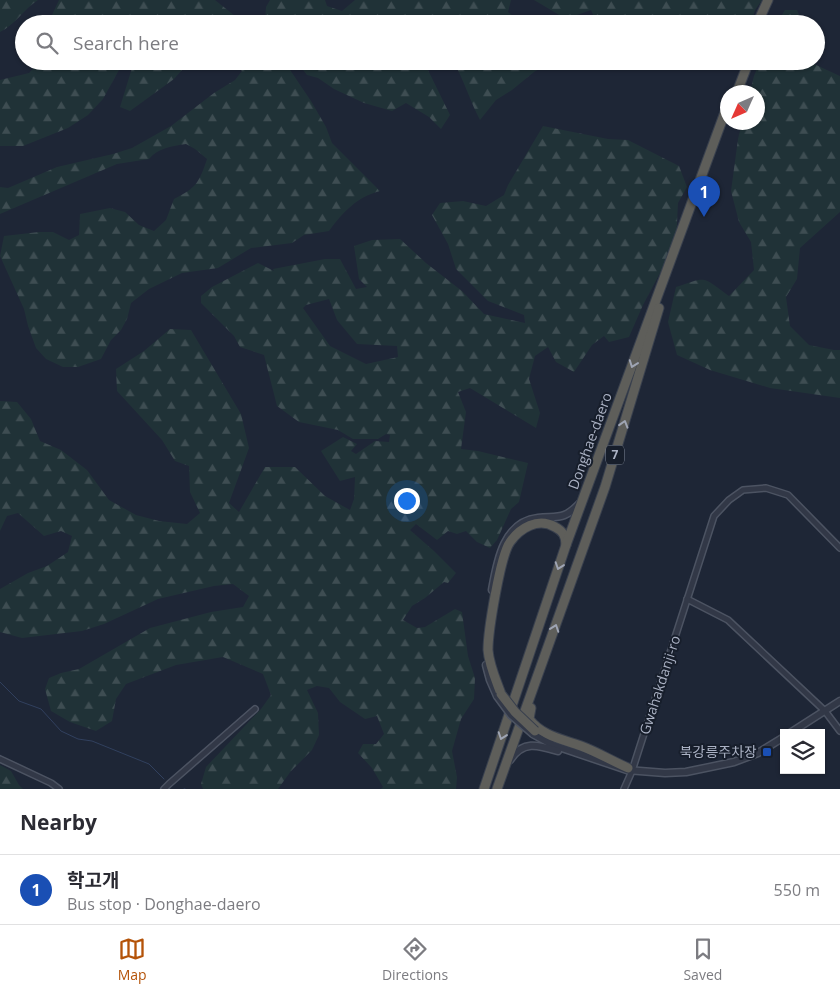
<!DOCTYPE html>
<html lang="en">
<head>
<meta charset="utf-8">
<style>
	body { margin:0; font-family:"Open Sans","Noto Sans KR",sans-serif; background:#f2f2f3; color:#2b2b33 }
	.controls { position:absolute; right:15px; bottom:15px; display:grid; overflow:hidden; border-radius:0px; box-shadow:0 1px 4px #0004 }
	.controls button { width:45px; height:45px; display:grid; place-items:center; padding:0; border:0; border-bottom:1px solid #e1e1e2; background:#fff; color:#2b2b33; font:25px sans-serif }
	.compass { position:absolute; left:720px; top:85px; width:45px; height:45px; border-radius:50%; background:#fff; box-shadow:0 1px 4px #0004; rotate:225deg }
	.you { position:absolute; left:406px; top:500px; width:18px; height:18px; margin:-12px; border:4px solid #fff; border-radius:50%; background:#1a73e8; box-shadow:0 0 0 8px #1a73e833 }
	.badge { display:grid; place-items:center; width:32px; height:32px; border-radius:50%; background:#b45309; color:#fff; font-size:16px; font-weight:700 }
	.pin { position:absolute; translate:-50% -41px; filter:drop-shadow(0 1px 2px #0008) }
	.pin::after { content:''; position:absolute; top:26px; width:18px; height:15px; background:inherit; clip-path:polygon(0 0,100% 0,50% 100%) }
	.list { margin:0; padding:0; list-style:none }
	h2 { display:flex; justify-content:space-between; align-items:center; height:65px; margin:0; padding:0 20px; font-size:21px }
	h2 small { font-size:16px; font-weight:400; color:#7c7c81 }
	.list li { display:grid; grid-template-columns:32px 1fr auto; gap:15px; align-items:center; box-sizing:border-box; height:70px; padding:0 20px; border-top:1px solid #e1e1e2 }
	.list b { display:block; font-size:19px; white-space:nowrap }
	.list p { margin:0; font-size:16px; white-space:nowrap; color:#7c7c81 }
	.list em { font-size:16px; font-style:normal; color:#7c7c81 }
	.icon { flex:none; width:28px; height:28px; fill:none; stroke:currentColor; stroke-width:2; stroke-linecap:round; stroke-linejoin:round }
	.map { position:relative; flex:none; width:840px; height:789px; overflow:hidden }
	.search { position:absolute; background:#fff; box-shadow:0 1px 4px #0004; left:15px; right:15px; top:15px; height:55px; display:flex; align-items:center; gap:12px; box-sizing:border-box; padding:0 18px; border-radius:28px; color:#7c7c81; font-size:19px }
	.sheet { height:135px; background:#fff }
	nav { display:flex; justify-content:space-around; align-items:center; box-sizing:border-box; height:70px; border-top:1px solid #e1e1e2; background:#fff; font-size:14px; color:#7c7c81 }
	nav a { display:grid; justify-items:center; gap:2px }
	nav .on { color:#b45309 }
	.map>svg:first-child { display:block }
</style>
</head>
<body>
<div class="map">
<svg width="840" height="789" viewBox="0 0 840 789">
	<defs>
		<pattern id="forest-firs" width="22" height="20" patternUnits="userSpaceOnUse" patternTransform="scale(1.25)"><rect width="22" height="20" fill="#203237"/><path d="M5 1l3.5 6h-7zM16 11l3.5 6h-7z" fill="#3e4d52"/></pattern>
	</defs>
	<rect width="100%" height="100%" fill="#1e2636"/>
	<g fill="url(#forest-firs)" fill-rule="evenodd">
		<path d="M0,0H38C24,9 15,25 0,32Z"/>
		<path d="M59,0H215L245,24H54L52,15Z"/>
		<path d="M270,0H325L327,6L342,11L355,0H511L508,12L523,24H267L265,21L266,7Z"/>
		<path d="M534,0H762L755,10L751,24H591L594,17L591,10L566,19Z"/>
		<path d="M785,10H797L803,24H776Z"/>
		<path d="M40,61H190L174,79L130,111L120,107L132,68L124,61L103,99L88,115L68,128L23,146H0V80L29,73Z"/>
		<path d="M231,61H284L311,101L326,127L332,143L380,191C357,197 343,212 329,231L304,235L292,243L251,248L218,268L182,273L149,289L131,303L127,319L121,330L111,340L101,359L78,367H63L46,359L36,348L28,326L24,309L0,256L4,236L39,232H53L69,240L79,235L80,214L110,208L125,212L139,225L154,231L166,220L174,199C196,188 199,183 207,159L195,149L186,144C172,146 158,148 149,159L117,164L0,214V187L8,188L57,167L113,154L132,148L171,126L214,93L235,80L242,71Z"/>
		<path d="M296,61H427V68L450,115L441,129L429,117L406,103L392,111L364,103L334,89L318,78L307,75Z"/>
		<path d="M453,61H548L547,64L534,72L512,90L496,100L480,120C470,101 464,80 453,61Z"/>
		<path d="M760,61H813L814,64L840,76V212L800,248L797,279L786,297L790,326L809,345L834,350H840V398L770,388L710,370L677,355L668,322L676,287C708,276 702,276 729,296L754,270L751,242L739,222L731,191L738,139L742,123L758,122V92H750L754,76Z"/>
		<path d="M543,126L608,139L628,140L679,166L687,187L678,203L676,243L643,305L629,337L609,342L604,336L592,345L574,372L556,362L548,347L535,356L529,379L540,413L536,428L470,388L458,392L466,412L461,449L478,451L528,463L519,502L511,509L497,540L490,548L477,542L466,531L457,534L448,531L437,540L416,524L410,530L434,551L456,573L448,583L444,582L425,598L412,606L403,620L417,628L425,627L455,609L462,612L468,656L475,678L474,699L461,719L452,751L457,777L456,789H381L383,787L372,768L358,753L363,744H376L384,734L377,716L365,719L340,702L329,688L317,686L307,690L318,713L319,735L312,750L291,771L278,789H203L201,784L206,767L261,709L271,695L263,674L223,657L176,665L126,684L116,699L112,721L96,731L70,722L51,711L45,689L49,678L61,673L79,669L150,628L211,612L243,607L249,596L233,584L214,586L158,599L104,624L82,631L22,638L0,632V589L28,573L47,566L68,552L72,536L61,531L44,536L18,513L7,516L0,531V401L17,402L31,419L40,441L61,450L87,470L109,500L136,515L159,521L187,524L200,513L190,492L189,466L175,461L162,440L117,391L116,369L144,351L170,329L191,330L241,414L249,448L229,503L239,512L265,467H295L325,496L350,510L354,499L355,477L340,481L321,451L343,437L357,444L351,451L356,454L375,441L389,442L390,435L386,434L378,439H353L338,430L299,422L277,406L264,355L240,347L234,336L201,303V296L212,287L258,263L274,271L273,269L325,259H340L356,289L367,287L359,279L354,246L372,240L400,239L426,263L462,291L484,314L525,323L524,315L488,301L456,269L448,244L432,215L440,203L463,201L486,206L504,195L508,185ZM329,299L337,320L357,344L397,346L398,357L366,364L330,346L303,308L306,305Z"/>
		<path d="M0,765L11,771L19,785L23,789H0Z"/>
	</g>
	<g fill="none" stroke-linecap="round" stroke-linejoin="round">
		<g stroke="#31405e" stroke-width="1">
			<path d="M0,682L19,701L41,709L61,731L78,739L92,741L149,764L164,779"/>
			<path d="M184,789H185"/>
		</g>
		<defs>
			<g id="minor">
				<path d="M687,599L728,620L825,711L840,731"/>
				<path d="M0,759L51,783L59,789"/>
				<path d="M164,789L169,784L255,709"/>
				<path d="M624,789L632,771L714,516L729,500L743,490L766,488L788,495L840,548"/>
			</g>
			<g id="tertiary">
				<path d="M492,590C497,562 503,522 538,518C559,516 564,520 580,503"/>
				<path d="M486,665L490,680L497,696"/>
				<path d="M790,733L840,701"/>
				<path d="M533,734L553,745L627,770L665,773L686,772L734,762L758,753L784,737"/>
				<path d="M510,760C523,740 538,745 558,751"/>
			</g>
			<g id="trunk">
				<path d="M757,24L768,0"/>
				<path d="M737,92L749,61"/>
				<path d="M501,694C496,680 489,665 488,650C488,632 500,556 510,542C520,528 538,517 555,527C563,531 566,536 566,545"/>
				<path d="M531,708L529,719C542,736 562,739 581,746C597,752 612,761 628,768"/>
				<path d="M484,789L566,545L728,104"/>
				<path d="M497,789L605,487L659,308"/>
			</g>
		</defs>
		<use href="#minor" stroke="#4c5362" stroke-width="8"/>
		<use href="#tertiary" stroke="#4c5362" stroke-width="9"/>
		<use href="#trunk" stroke="#39404e" stroke-width="11"/>
		<use href="#minor" stroke="#323847" stroke-width="5"/>
		<use href="#tertiary" stroke="#323847" stroke-width="6"/>
		<use href="#trunk" stroke="#5e5e5a" stroke-width="9"/>
		<defs>
			<path id="tertiary-bridge" d="M497,696L511,715L533,734"/>
			<path id="trunk-bridge" d="M501,694L515,712L535,731"/>
		</defs>
		<use href="#tertiary-bridge" stroke="#4c5362" stroke-width="9" stroke-linecap="butt"/>
		<use href="#trunk-bridge" stroke="#39404e" stroke-width="11" stroke-linecap="butt"/>
		<use href="#tertiary-bridge" stroke="#323847" stroke-width="6"/>
		<use href="#trunk-bridge" stroke="#5e5e5a" stroke-width="9"/>
	</g>
	<defs><path id="oneway-chevron" d="M-2-3.5L2.5 0L-2 3.5" fill="none" stroke-width="1.6" stroke-linecap="round" stroke-linejoin="round" transform="scale(1.25)"/></defs>
	<g stroke="#9fa5b4">
		<use href="#oneway-chevron" transform="translate(633 364) rotate(110)"/>
		<use href="#oneway-chevron" transform="translate(624 424) rotate(-73)"/>
		<use href="#oneway-chevron" transform="translate(559 566) rotate(109)"/>
		<use href="#oneway-chevron" transform="translate(555 628) rotate(-71)"/>
		<use href="#oneway-chevron" transform="translate(502 736) rotate(109)"/>
	</g>
	<rect fill="#1a4fb4" stroke="#171e2b" stroke-width="2" x="762" y="747" width="10" height="10" rx="2.5"/>
	<g text-anchor="middle" stroke-width="4" stroke-linejoin="round" paint-order="stroke">
		<rect fill="#171e2b" stroke="#7f8696" stroke-width="1" x="606" y="445.5" width="18" height="19" rx="4"/>
		<g font-size="12" font-weight="bold" fill="#abb2c4">
			<text x="615" y="459">7</text>
		</g>
		<g font-size="14" fill="#abb2c4" stroke="#171e2b">
			<text transform="translate(590 441) rotate(-70)" y="5">Donghae-daero</text>
			<text transform="translate(660 685) rotate(-72)" y="5">Gwahakdanji-ro</text>
		</g>
		<g font-size="14" fill="#abb2c4" stroke="#171e2b" text-anchor="end">
			<text x="757" y="757">북강릉주차장</text>
		</g>
	</g>
</svg>
<div class="controls">
<button><svg class="icon" aria-label="layers" viewBox="0 0 24 24"><path d="M12 4l9 5-9 5-9-5zM3 14l9 5 9-5"/></svg></button>
</div>
<svg class="compass" viewBox="-18 -18 36 36"><path d="M0-13l5 13h-10z" fill="#e53935"/><path d="M0 13l5-13h-10z" fill="#7c7c81"/></svg>
<div class="you"></div>
<div class="pin badge" style="left:704px;top:217px;background:#1a4fb4">1</div>
<div class="search"><svg class="icon" aria-label="search" viewBox="0 0 24 24"><circle cx="10" cy="10" r="6"/><path d="M15 15l6 6"/></svg>Search here</div>
</div>
<section class="sheet">
<h2>Nearby<small></small></h2>
<ul class="list">
<li><span class="badge" style="background:#1a4fb4">1</span><div><b>학고개</b><p>Bus stop · Donghae-daero</p></div><em>550 m</em></li>
</ul>
</section>
<nav>
<a class="on"><svg class="icon" aria-label="map" viewBox="0 0 24 24"><path d="M3 6l6-2 6 2 6-2v14l-6 2-6-2-6 2zM9 4v14M15 6v14"/></svg>Map</a>
<a><svg class="icon" aria-label="directions" viewBox="0 0 24 24"><path d="M12 3l9 9-9 9-9-9zM9 14v-3h6M13 9l2 2-2 2"/></svg>Directions</a>
<a><svg class="icon" aria-label="saved" viewBox="0 0 24 24"><path d="M7 4h10v16l-5-4-5 4z"/></svg>Saved</a>
</nav>
</body>
</html>
